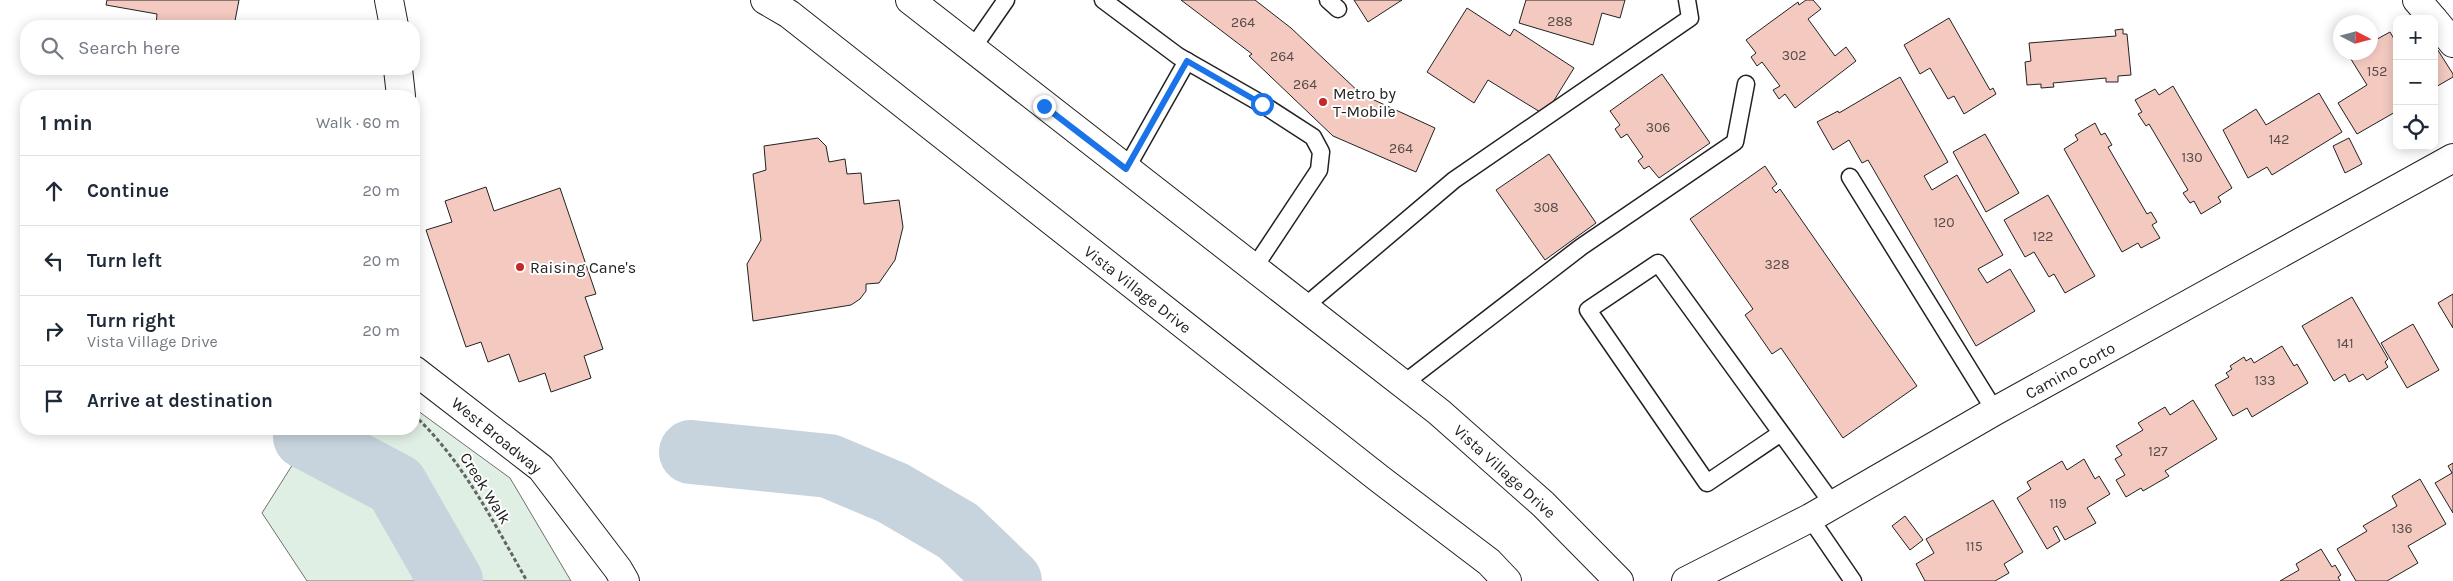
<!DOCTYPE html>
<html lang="en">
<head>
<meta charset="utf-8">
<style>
	body { margin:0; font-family:Karla,sans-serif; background:#f6f6f7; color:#1f2937 }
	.controls { position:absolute; right:15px; top:15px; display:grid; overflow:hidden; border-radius:10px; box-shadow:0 2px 12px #0003 }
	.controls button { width:45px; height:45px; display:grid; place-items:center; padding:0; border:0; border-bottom:1px solid #e0e1e3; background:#fff; color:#1f2937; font:25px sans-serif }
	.compass { position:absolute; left:2333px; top:15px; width:45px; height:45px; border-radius:50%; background:#fff; box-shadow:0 2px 12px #0003; rotate:96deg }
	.stop { position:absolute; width:15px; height:15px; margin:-11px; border:4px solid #1a73e8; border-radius:50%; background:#fff }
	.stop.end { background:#1a73e8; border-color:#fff; box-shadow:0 1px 5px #0008 }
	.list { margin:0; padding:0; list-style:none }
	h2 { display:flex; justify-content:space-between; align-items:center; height:65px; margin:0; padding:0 20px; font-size:21px }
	h2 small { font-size:16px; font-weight:400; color:#747a83 }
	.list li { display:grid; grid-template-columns:32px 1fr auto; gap:15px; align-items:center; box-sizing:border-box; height:70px; padding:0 20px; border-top:1px solid #e0e1e3 }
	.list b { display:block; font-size:19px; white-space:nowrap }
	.list p { margin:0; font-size:16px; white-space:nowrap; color:#747a83 }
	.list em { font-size:16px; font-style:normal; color:#747a83 }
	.icon { flex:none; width:28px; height:28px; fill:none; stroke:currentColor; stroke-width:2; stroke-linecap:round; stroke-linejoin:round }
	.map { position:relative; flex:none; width:2453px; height:581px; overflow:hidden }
	.search { position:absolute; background:#fff; box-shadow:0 2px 12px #0003; left:20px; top:20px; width:400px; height:55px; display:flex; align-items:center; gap:12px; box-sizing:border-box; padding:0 18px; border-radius:20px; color:#747a83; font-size:19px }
	.panel { position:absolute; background:#fff; box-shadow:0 2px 12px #0003; left:20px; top:90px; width:400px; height:345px; border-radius:20px }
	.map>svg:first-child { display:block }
</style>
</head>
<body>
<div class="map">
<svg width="2453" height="581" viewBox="0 0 2453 581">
	<rect width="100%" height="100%" fill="#fff"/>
	<path fill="#e0efe3" stroke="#6f6f6f" d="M414,408L510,478L571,581H307L262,513L315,429H414Z"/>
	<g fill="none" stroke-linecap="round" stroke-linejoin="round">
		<g stroke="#c7d3dd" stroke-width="64">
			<path d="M305,437L396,485L451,581"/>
			<path d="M691,452L829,466L893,493L958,531L1010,581"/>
		</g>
	</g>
	<g fill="#f3c9c0" stroke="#222">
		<path d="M107,0H239L234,26L207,22V26H156L157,14L106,5Z"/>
		<path d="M1181,0H1255L1291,28L1361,94L1435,128L1416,172L1333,136L1249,56L1252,54Z"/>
		<path d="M1354,0H1402L1368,22Z"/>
		<path d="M1526,0H1625L1620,18L1602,13L1593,45L1519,23Z"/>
		<path d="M1806,0H1813L1821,9L1808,19L1835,56L1846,47L1856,61L1795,108L1785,94L1779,99L1773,90L1780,86L1762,62L1757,66L1751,57L1756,53L1746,40L1798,2L1799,5Z"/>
		<path d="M1467,8L1510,36L1514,29L1574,68L1545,115L1488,80L1474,103L1427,72Z"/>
		<path d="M1949,18L1990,90L1993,88L1996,94L1964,114L1954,96L1948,99L1930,68L1920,74L1904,45Z"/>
		<path d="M2123,29V34H2127L2131,75L2118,76V82H2106V78L2053,83L2054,87L2041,88V84L2027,85L2025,62L2031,61L2029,43L2116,36L2115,30Z"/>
		<path d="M2390,32L2397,44V111L2357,134L2338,103L2367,85L2349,56L2355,52H2370V43Z"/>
		<path d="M2434,44L2453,74V77L2434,88Z"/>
		<path d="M1662,74L1710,143L1659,178L1649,166L1644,169L1638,161L1643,157L1627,134L1621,138L1615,129L1620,125L1610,111Z"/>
		<path d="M1900,77L1948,162L1924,176L1932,190L1957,175L2003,255L1978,269L1987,283L2010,269L2035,311L1976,346L1868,160L1862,163L1849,140L1833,150L1817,122L1838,111L1839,113Z"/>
		<path d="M2173,86L2232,188L2218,197L2221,202L2201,214L2194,201L2190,203L2183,193L2188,190L2149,124L2146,126L2138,114L2142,112L2135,100L2155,89L2159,95Z"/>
		<path d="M2319,93L2342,132L2272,175L2267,167L2248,178L2223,130L2256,109L2266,125Z"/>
		<path d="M2095,123L2101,135L2105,133L2112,145L2108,147L2147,214L2151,212L2157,222L2152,225L2160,238L2141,248L2138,243L2122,252L2064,149L2078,140L2075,135Z"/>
		<path d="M1985,134L2019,193L1986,212L1953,152Z"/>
		<path d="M818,138L826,146L829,162L845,159L847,174L861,173L864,204L899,200L903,227L895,260L879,283L866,284V291L860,299L851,305L753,321L747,264L761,240L753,174L766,170L764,146Z"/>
		<path d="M2349,138L2362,164L2345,173L2333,146Z"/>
		<path d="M1549,154L1596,223L1545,260L1496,190Z"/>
		<path d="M1765,166L1777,184L1772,188L1776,193L1780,189L1917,386L1843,438L1781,348L1772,354L1745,315L1753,309L1690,219Z"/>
		<path d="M486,187L494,211L560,188L596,294L585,297L603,349L584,356L591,378L551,392L545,373L519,382L509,354L488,362L481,342L466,347L426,230L452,222L445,201Z"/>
		<path d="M2048,195L2095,276L2065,293L2054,274L2049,277L2034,252L2025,257L2004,220Z"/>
		<path d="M2453,294V328L2438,303Z"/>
		<path d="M2352,297L2388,359L2385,362L2388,367L2367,380L2363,374L2349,382L2345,374L2334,381L2302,326Z"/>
		<path d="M2413,324L2439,370L2407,388L2381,343Z"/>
		<path d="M2282,346L2294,366L2297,364L2308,383L2252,417L2247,408L2233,416L2215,385L2229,377L2226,373L2232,369L2230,366L2244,357L2246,361L2251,358L2254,363Z"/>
		<path d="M2193,400L2217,439L2165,471L2169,476L2143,491L2141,488L2126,497L2116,480L2125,475L2115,459L2122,455L2116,446L2143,430L2138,423L2165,407L2170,415Z"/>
		<path d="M2084,459L2095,479L2099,476L2110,494L2087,508L2096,523L2065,540L2057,526L2053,528L2060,541L2047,549L2017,498L2031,489L2027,482L2062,461L2067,470Z"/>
		<path d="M2453,463V513L2435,483L2452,473L2448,466Z"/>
		<path d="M2420,479L2446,524L2408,546L2418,563L2387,581H2356L2337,549L2367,531L2363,526L2397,506L2392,496Z"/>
		<path d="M1993,500L2023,552L2004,564L2009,573L1995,581H1925L1916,564L1934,553L1926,539Z"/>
		<path d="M1905,516L1923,540L1910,550L1892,526Z"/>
		<path d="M2321,549L2332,567L2335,565L2341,575L2338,577L2340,581H2280L2299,570L2296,564Z"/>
	</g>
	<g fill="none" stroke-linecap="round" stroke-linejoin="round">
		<defs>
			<g id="service">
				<path d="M1103,0L1178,56L1262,104L1313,137L1321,152L1319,170L1254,268"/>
				<path d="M1328,0L1338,9"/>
				<path d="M972,49L1006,0"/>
				<path d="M1126,169L1187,61"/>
				<path d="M1850,177L1995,411"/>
				<path d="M1304,307L1454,180L1690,18L1687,0"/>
				<path d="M1403,384L1581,247L1735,142L1746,84"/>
				<path d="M1781,433L1707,483L1588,310L1658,263L1832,503"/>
				<path d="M1810,518L1853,581"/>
			</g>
			<g id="minor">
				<path d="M2417,0L2433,19"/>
				<path d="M2434,20L2453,43"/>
			</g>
			<g id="tertiary">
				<path d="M389,0L394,26"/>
				<path d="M398,69L401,96"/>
				<path d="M414,370L541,468L618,569L625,581"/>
				<path d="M1686,581L1810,518L1995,411L2453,158"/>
			</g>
			<g id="primary">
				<path d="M765,0L789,14L1381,480L1489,562L1507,581"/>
				<path d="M910,0L1439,412L1543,504L1619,581"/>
			</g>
		</defs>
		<use href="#service" stroke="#222" stroke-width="19"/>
		<use href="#minor" stroke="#222" stroke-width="30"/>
		<use href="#tertiary" stroke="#222" stroke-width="30"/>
		<use href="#primary" stroke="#222" stroke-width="30"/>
		<path stroke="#646464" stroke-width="3" stroke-dasharray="4 2.5" stroke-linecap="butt" d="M414,415C464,462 493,522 527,581"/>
		<use href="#service" stroke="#fff" stroke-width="16"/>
		<use href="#minor" stroke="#fff" stroke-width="28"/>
		<use href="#tertiary" stroke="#fff" stroke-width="28"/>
		<use href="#primary" stroke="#fff" stroke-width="28"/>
	</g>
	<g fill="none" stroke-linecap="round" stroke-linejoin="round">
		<path stroke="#1a73e8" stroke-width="6" d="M1044,106L1126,169L1187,61L1262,104"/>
	</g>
	<g fill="#c62828" stroke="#fff" stroke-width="2">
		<circle cx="1323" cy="102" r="5"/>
		<circle cx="520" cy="267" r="5"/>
	</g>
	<g text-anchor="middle" stroke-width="4" stroke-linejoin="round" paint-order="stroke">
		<g font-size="14" fill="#564c4a">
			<text x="1560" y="26">288</text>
			<text x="1243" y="27">264</text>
			<text x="1794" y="60">302</text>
			<text x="1282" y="61">264</text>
			<text x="2377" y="76">152</text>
			<text x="1305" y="89">264</text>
			<text x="1658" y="132">306</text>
			<text x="2279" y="144">142</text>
			<text x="1401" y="153">264</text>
			<text x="2192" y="162">130</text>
			<text x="1546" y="212">308</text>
			<text x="1944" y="227">120</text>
			<text x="2043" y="241">122</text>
			<text x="1777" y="269">328</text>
			<text x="2345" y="348">141</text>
			<text x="2265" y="385">133</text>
			<text x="2158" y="456">127</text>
			<text x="2058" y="508">119</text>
			<text x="2402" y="533">136</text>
			<text x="1974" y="551">115</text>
		</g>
		<g font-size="16" fill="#222" stroke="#fff" text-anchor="start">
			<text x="1333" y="99">Metro by<tspan x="1333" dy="18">T-Mobile</tspan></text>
			<text x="530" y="273">Raising Cane's</text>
		</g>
		<g font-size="16" fill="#222" stroke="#fff">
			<text transform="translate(1138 289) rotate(38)" y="6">Vista Village Drive</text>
			<text transform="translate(2070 370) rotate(-29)" y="6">Camino Corto</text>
			<text transform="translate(497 435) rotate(39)" y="6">West Broadway</text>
			<text transform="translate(1505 471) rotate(42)" y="6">Vista Village Drive</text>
			<text transform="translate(486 488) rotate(58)" y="6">Creek Walk</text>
		</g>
	</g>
</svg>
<div class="controls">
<button>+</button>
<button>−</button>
<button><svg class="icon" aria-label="locate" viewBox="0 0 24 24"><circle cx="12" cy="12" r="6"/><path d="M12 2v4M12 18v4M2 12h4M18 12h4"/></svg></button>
</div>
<svg class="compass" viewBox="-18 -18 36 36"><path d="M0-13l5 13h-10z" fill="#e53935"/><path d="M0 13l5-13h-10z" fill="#747a83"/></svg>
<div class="stop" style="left:1262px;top:104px"></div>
<div class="stop end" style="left:1044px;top:106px"></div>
<div class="search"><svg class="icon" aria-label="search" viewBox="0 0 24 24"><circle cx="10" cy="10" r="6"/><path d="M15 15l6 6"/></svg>Search here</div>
<section class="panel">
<h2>1 min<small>Walk · 60 m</small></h2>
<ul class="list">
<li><svg class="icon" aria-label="ahead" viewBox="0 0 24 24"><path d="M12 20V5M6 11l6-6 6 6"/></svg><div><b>Continue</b></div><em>20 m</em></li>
<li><svg class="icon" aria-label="left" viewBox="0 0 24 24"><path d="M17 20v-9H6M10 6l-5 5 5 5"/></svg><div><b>Turn left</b></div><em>20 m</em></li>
<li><svg class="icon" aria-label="right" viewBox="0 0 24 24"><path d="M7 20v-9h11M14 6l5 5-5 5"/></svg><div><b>Turn right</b><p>Vista Village Drive</p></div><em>20 m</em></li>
<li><svg class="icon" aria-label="arrive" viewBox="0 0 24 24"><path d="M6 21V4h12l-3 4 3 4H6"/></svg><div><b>Arrive at destination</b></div></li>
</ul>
</section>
</div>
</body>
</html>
